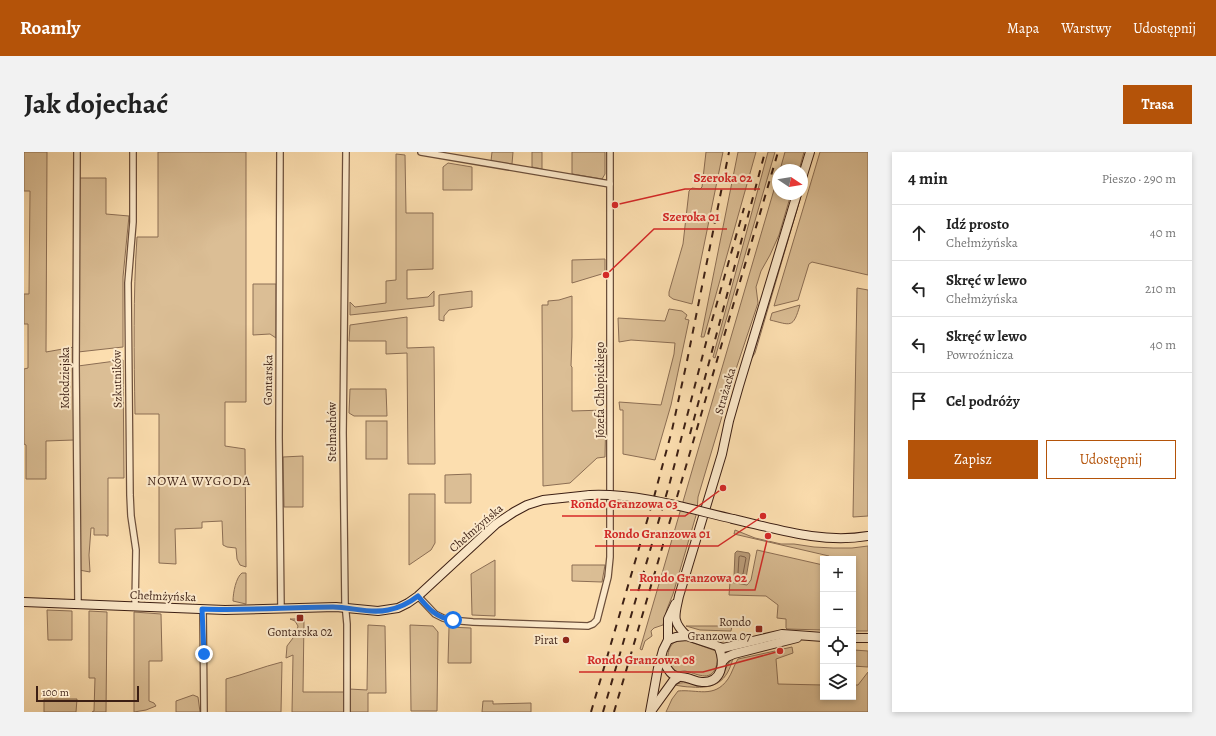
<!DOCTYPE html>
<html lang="pl">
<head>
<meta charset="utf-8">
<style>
	body { margin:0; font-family:Alegreya,serif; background:#f2f2f2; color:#222 }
	.controls { position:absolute; right:12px; bottom:12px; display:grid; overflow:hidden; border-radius:0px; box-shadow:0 2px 6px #0003 }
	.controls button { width:36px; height:36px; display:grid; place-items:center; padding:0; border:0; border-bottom:1px solid #e0e0e0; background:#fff; color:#222; font:20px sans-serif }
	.compass { position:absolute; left:748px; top:12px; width:36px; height:36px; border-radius:50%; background:#fff; box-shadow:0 2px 6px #0003; rotate:102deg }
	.scale { position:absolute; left:12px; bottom:10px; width:103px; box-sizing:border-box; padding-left:4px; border:2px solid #3c1f14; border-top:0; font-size:11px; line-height:14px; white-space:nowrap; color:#3c1f14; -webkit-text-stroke:3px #fdeacb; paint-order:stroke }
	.stop { position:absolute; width:12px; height:12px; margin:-9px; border:3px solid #1a73e8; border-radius:50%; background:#fff }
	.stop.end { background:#1a73e8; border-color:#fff; box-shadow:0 1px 4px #0008 }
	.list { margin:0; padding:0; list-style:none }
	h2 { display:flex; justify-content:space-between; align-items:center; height:52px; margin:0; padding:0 16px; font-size:17px }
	h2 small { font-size:13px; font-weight:400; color:#767676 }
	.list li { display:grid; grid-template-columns:26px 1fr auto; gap:12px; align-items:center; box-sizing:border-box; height:56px; padding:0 16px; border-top:1px solid #e0e0e0 }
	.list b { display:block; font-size:15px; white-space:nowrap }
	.list p { margin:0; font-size:13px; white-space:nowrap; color:#767676 }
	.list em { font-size:13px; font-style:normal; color:#767676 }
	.actions { display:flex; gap:8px; padding:12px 16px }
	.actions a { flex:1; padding:9px 0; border:1px solid #b45309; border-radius:0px; text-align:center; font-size:14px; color:#b45309 }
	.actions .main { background:#b45309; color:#fff }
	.icon { flex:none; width:22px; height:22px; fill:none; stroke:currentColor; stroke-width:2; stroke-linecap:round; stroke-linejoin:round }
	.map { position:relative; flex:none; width:844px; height:560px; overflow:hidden; border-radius:0px }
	header { display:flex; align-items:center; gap:24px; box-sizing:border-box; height:56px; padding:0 20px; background:#b45309; color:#fff }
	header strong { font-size:19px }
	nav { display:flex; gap:22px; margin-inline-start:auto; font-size:14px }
	.intro { display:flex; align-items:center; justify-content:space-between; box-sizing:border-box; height:96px; padding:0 24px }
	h1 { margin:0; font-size:28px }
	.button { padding:10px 18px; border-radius:0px; background:#b45309; color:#fff; font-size:14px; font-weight:700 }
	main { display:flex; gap:24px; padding:0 24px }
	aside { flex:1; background:#fff; border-radius:0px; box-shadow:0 2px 6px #0003 }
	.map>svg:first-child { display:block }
</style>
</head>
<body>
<header>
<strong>Roamly</strong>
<nav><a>Mapa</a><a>Warstwy</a><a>Udostępnij</a></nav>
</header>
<div class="intro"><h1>Jak dojechać</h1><a class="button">Trasa</a></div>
<main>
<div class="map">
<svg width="844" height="560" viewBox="0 0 844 560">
	<rect width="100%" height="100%" fill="#fcdeaf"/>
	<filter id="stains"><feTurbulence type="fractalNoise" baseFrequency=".005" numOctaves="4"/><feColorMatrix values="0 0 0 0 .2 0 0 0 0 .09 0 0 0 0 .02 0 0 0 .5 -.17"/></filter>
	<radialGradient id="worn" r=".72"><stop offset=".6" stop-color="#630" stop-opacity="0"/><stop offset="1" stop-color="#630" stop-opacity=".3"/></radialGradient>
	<g fill="#dbbe95" stroke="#8c6e54">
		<path d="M0,0H23L22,200L50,195V288L22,289V327H2V293L0,292V217L4,216V172H0V142H5L6,39H0Z"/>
		<path d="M134,0H222V250H201V294L221,297L222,415L216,413L213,407L212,396L203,395L199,393L198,369L178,370V376L151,377L152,412L135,411V262H111C110,203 109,144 113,85H134Z"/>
		<path d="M468,0H489L488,12L467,9Z"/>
		<path d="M508,0H518V17L508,15Z"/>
		<path d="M548,0H581V22L578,27L548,22Z"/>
		<path d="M682,0H699L668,152L649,147L645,144V140L659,92L665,39L668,36L676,37L678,35Z"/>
		<path d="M714,0H732L680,185H677Z"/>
		<path d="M744,0H751L691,206L689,205Z"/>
		<path d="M761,0H780L775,18H756Z"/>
		<path d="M796,0H844V123L788,110L785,112L774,148L750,154Z"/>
		<path d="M372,2L381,3L382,61H409V117L383,118V147L404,145L410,139V154L326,163V150L331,155L362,151V129L372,128Z"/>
		<path d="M424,11L448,15V38H419V15Z"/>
		<path d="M754,24V42H767L755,83L746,103L737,119L732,135L734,151L713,214L674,345L673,360L649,442L643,457L639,473L630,476L627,479L628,484L621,489L618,498L616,497Z"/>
		<path d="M54,26H82V62L105,64L99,125V195L54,200Z"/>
		<path d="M777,44L731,201L728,206Z"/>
		<path d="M581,107V121L548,131V108Z"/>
		<path d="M252,132V186L246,182L229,183V132Z"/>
		<path d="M833,136L844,138V364L829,365Z"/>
		<path d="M448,139V155L425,158L420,164V169L415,168V143Z"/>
		<path d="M548,144V185L547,214L548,215V259L582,258L581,305L573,306L546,331L519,334L518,153H524V149L535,148Z"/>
		<path d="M776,153C769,177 767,173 746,168L748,161Z"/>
		<path d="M645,157L658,159L663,163L661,167L665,168L647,253L631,308L599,302V258H596L595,250L637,253L650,202L651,191L607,188L595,190L594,166L641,169Z"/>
		<path d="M383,165V196L410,195L411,312H384L383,201L362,202V189H325L326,173Z"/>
		<path d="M99,208L100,326H84V384H82V383H70V376H67L65,403L66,420L55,418L54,214Z"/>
		<path d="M326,237H362L363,264H330L325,261Z"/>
		<rect x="342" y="269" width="21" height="38"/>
		<path d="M279,304V355H260L259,305Z"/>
		<path d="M447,322V351H421V323Z"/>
		<path d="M385,342H411V391L407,398L385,413Z"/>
		<path d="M711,378L731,386L757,392H770L790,395L809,396H828L844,394V479H829V407H805V404L710,382Z"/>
		<path d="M733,398L799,413V478L763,477L762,476V467L753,466L754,453L742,444L705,443L706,430L723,433L727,428Z"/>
		<path d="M471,408V464L448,463L447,422Z"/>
		<path d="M548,413H581L578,430L548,429Z"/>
		<path d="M218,421H222V452L209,449C209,441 212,425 218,421Z"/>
		<path d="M23,458L48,459V488H24Z"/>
		<path d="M65,459L83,460L82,560H68L70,559L71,526H65Z"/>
		<path d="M110,460L137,462L138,506V509H125V549L130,551L132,554L122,558L110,560Z"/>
		<path d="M266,467H280L279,540H320V560H268L269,503L262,506L263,494L272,482L274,474L271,469Z"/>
		<path d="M344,473L361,474L362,541H344V560H325V537L343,538Z"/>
		<path d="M386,473L409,474L414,480L413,559H387Z"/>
		<path d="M662,474H708L707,479L676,478Z"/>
		<path d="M425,475L447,476V511H424Z"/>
		<path d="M662,478L676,483H700L703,485L705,491L696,492L663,480Z"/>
		<path d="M655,487L661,488L692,499C694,504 694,509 692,515C686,531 672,521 661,519C657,519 655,520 651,521C641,511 641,494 655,487Z"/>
		<path d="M768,495L769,501L752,507L754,532L799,533V545H829V533H834L844,520V560H642L648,547L654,539C673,537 690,547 704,527C708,521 710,513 714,507L751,499L753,501L759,499V497Z"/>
		<path d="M830,498L844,499V515L829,514Z"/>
		<path d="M709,506C703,530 691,537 667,535C662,535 656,534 651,533C666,525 678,541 693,529C701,523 701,513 709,506Z"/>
		<path d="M258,510L257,560H202V527C221,522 238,515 258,510Z"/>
		<path d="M169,543L174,545L176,560H152V549Z"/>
		<path d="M20,547H53L52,560H20Z"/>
		<path d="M459,549H469V552L507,551V560H458Z"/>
	</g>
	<path fill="#bb9d7a" stroke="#886b51" d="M713,399L725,401L726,403L722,426L721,428L711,426L710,424L711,401Z"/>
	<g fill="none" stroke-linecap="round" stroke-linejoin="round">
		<path stroke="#7c5e47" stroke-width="1" d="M717,404L721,405L722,406L719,422L717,423L714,421L715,405Z"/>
		<defs>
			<g id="street">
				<path d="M53,0L52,214L54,452"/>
				<path d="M109,0V70L104,131L106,343L107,364L112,398L111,455"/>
				<path d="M256,0L255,286L257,457"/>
				<path d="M322,0L319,281L321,451L323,472V560"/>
				<path d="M397,0L586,32"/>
				<path d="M394,444L411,462L419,466L426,468L449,470L564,474L569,472L573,468L584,425L586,405V0"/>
				<path d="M179,457L180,560"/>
			</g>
			<g id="secondary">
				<path d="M778,26L786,0"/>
				<path d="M709,367C753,377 798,392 844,384"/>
				<path d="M0,450L201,458L312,455L354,459L374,456L384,451L394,444L472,372L490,360L503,353L519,348L566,343"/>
				<path d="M663,484C647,469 651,463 655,444L698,302L705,269L715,234L773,42"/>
				<path d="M829,486H844"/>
				<path d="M644,488L652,485L663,484L699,496L758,482L799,485"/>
				<path d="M638,506C641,512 643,518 648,522C653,526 657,524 663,526C668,527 672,530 678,530C698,531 701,511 695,496"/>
				<path d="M699,509L703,505L710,502L773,486"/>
				<path d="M628,558L649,529L655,525"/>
				<path d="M626,560L634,516L639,498L644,488V467L651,452"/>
			</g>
		</defs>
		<use href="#street" stroke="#6c4f3b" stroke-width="8"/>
		<use href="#secondary" stroke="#3c1f14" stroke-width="10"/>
		<use href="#street" stroke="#fdeacb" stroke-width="5.5"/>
		<use href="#secondary" stroke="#fdeacb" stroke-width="8"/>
		<g stroke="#3c1f14" stroke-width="2" stroke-dasharray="7 7" stroke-linecap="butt">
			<path d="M666,282L741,0"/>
			<path d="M567,560L630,345L648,278L663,209L705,0"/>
			<path d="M579,560L646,330L685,179L720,56"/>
			<path d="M590,560L754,0"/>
		</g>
		<defs>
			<path id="secondary-bridge" d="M566,343C614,341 662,356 709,367"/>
		</defs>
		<use href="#secondary-bridge" stroke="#3c1f14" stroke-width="10" stroke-linecap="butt"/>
		<use href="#secondary-bridge" stroke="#fdeacb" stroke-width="8"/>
	</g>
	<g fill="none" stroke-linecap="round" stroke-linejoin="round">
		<path stroke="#1a73e8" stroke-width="5" d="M180,502L178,457C222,459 266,455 309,455C327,455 346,462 364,458C375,456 385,451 394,444C404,456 412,466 429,468"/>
	</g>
	<g fill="#8f2418" stroke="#fdeacb" stroke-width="1.5">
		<rect x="272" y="462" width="8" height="8" rx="2"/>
		<rect x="731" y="473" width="8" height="8" rx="2"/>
		<circle cx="542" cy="488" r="4"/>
	</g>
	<g text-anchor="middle" stroke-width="4" stroke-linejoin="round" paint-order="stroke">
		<g font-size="12" fill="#3c1f14" stroke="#fdeacb">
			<text transform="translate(41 226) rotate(-90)" y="4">Kołodziejska</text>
			<text transform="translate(93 227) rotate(-91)" y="4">Szkutników</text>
			<text transform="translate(244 228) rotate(-89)" y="4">Gontarska</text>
			<text transform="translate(576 238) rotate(-90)" y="4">Józefa Chłopickiego</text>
			<text transform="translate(701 239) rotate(-74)" y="4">Strażacka</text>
			<text transform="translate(308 280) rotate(-90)" y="4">Stelmachów</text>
			<text transform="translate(452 376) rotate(-41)" y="4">Chełmżyńska</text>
			<text transform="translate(139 444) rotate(2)" y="4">Chełmżyńska</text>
		</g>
		<g font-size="12" fill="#3c1f14" stroke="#fdeacb" text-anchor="end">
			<text x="727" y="474">Rondo<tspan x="727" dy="14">Granzowa 07</tspan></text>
			<text x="276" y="484" text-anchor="middle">Gontarska 02</text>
			<text x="534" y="492">Pirat</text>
		</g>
		<g font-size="13" letter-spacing="1" fill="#3c1f14" stroke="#fdeacb">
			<text x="175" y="333">NOWA WYGODA</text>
		</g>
	</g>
	<path fill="none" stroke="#d62828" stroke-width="1.5" d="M591 53L661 37H736M582 123L630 77H703M699 336L661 364H538M739 364L694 394H571M744 384L731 438H606M756 499L679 520H555"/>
	<g fill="#d62828" stroke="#fdeacb" stroke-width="1.5">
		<circle cx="591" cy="53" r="4"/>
		<circle cx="582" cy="123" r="4"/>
		<circle cx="699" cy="336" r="4"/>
		<circle cx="739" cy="364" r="4"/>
		<circle cx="744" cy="384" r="4"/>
		<circle cx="756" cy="499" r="4"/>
	</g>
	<g font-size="13" text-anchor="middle" font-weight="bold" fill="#d62828" stroke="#fdeacb" stroke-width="4" stroke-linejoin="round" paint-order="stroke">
		<text x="699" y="30">Szeroka 02</text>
		<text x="667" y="69">Szeroka 01</text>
		<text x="600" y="356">Rondo Granzowa 03</text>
		<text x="633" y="386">Rondo Granzowa 01</text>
		<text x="669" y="430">Rondo Granzowa 02</text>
		<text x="617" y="512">Rondo Granzowa 08</text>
	</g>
	<rect width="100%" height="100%" filter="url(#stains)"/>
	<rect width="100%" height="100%" fill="url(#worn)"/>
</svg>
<div class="controls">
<button>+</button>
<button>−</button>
<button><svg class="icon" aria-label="locate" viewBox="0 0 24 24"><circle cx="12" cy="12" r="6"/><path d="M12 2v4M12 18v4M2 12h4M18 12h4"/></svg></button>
<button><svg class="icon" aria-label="layers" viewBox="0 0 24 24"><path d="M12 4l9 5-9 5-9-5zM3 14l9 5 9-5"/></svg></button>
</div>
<svg class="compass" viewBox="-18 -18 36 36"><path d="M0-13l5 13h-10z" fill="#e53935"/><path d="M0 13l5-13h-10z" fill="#767676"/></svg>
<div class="scale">100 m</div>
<div class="stop" style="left:429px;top:468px"></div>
<div class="stop end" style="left:180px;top:502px"></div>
</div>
<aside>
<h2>4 min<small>Pieszo · 290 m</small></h2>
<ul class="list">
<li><svg class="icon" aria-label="ahead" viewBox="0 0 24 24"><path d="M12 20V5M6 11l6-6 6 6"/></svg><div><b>Idź prosto</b><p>Chełmżyńska</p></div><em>40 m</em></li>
<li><svg class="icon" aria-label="left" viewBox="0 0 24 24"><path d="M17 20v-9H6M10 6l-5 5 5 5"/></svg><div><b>Skręć w lewo</b><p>Chełmżyńska</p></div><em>210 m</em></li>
<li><svg class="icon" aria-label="left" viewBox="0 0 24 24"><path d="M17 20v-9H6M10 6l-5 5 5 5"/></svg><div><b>Skręć w lewo</b><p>Powroźnicza</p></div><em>40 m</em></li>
<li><svg class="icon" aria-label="arrive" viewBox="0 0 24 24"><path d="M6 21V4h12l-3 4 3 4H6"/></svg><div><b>Cel podróży</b></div></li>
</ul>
<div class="actions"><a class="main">Zapisz</a><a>Udostępnij</a></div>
</aside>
</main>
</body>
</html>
